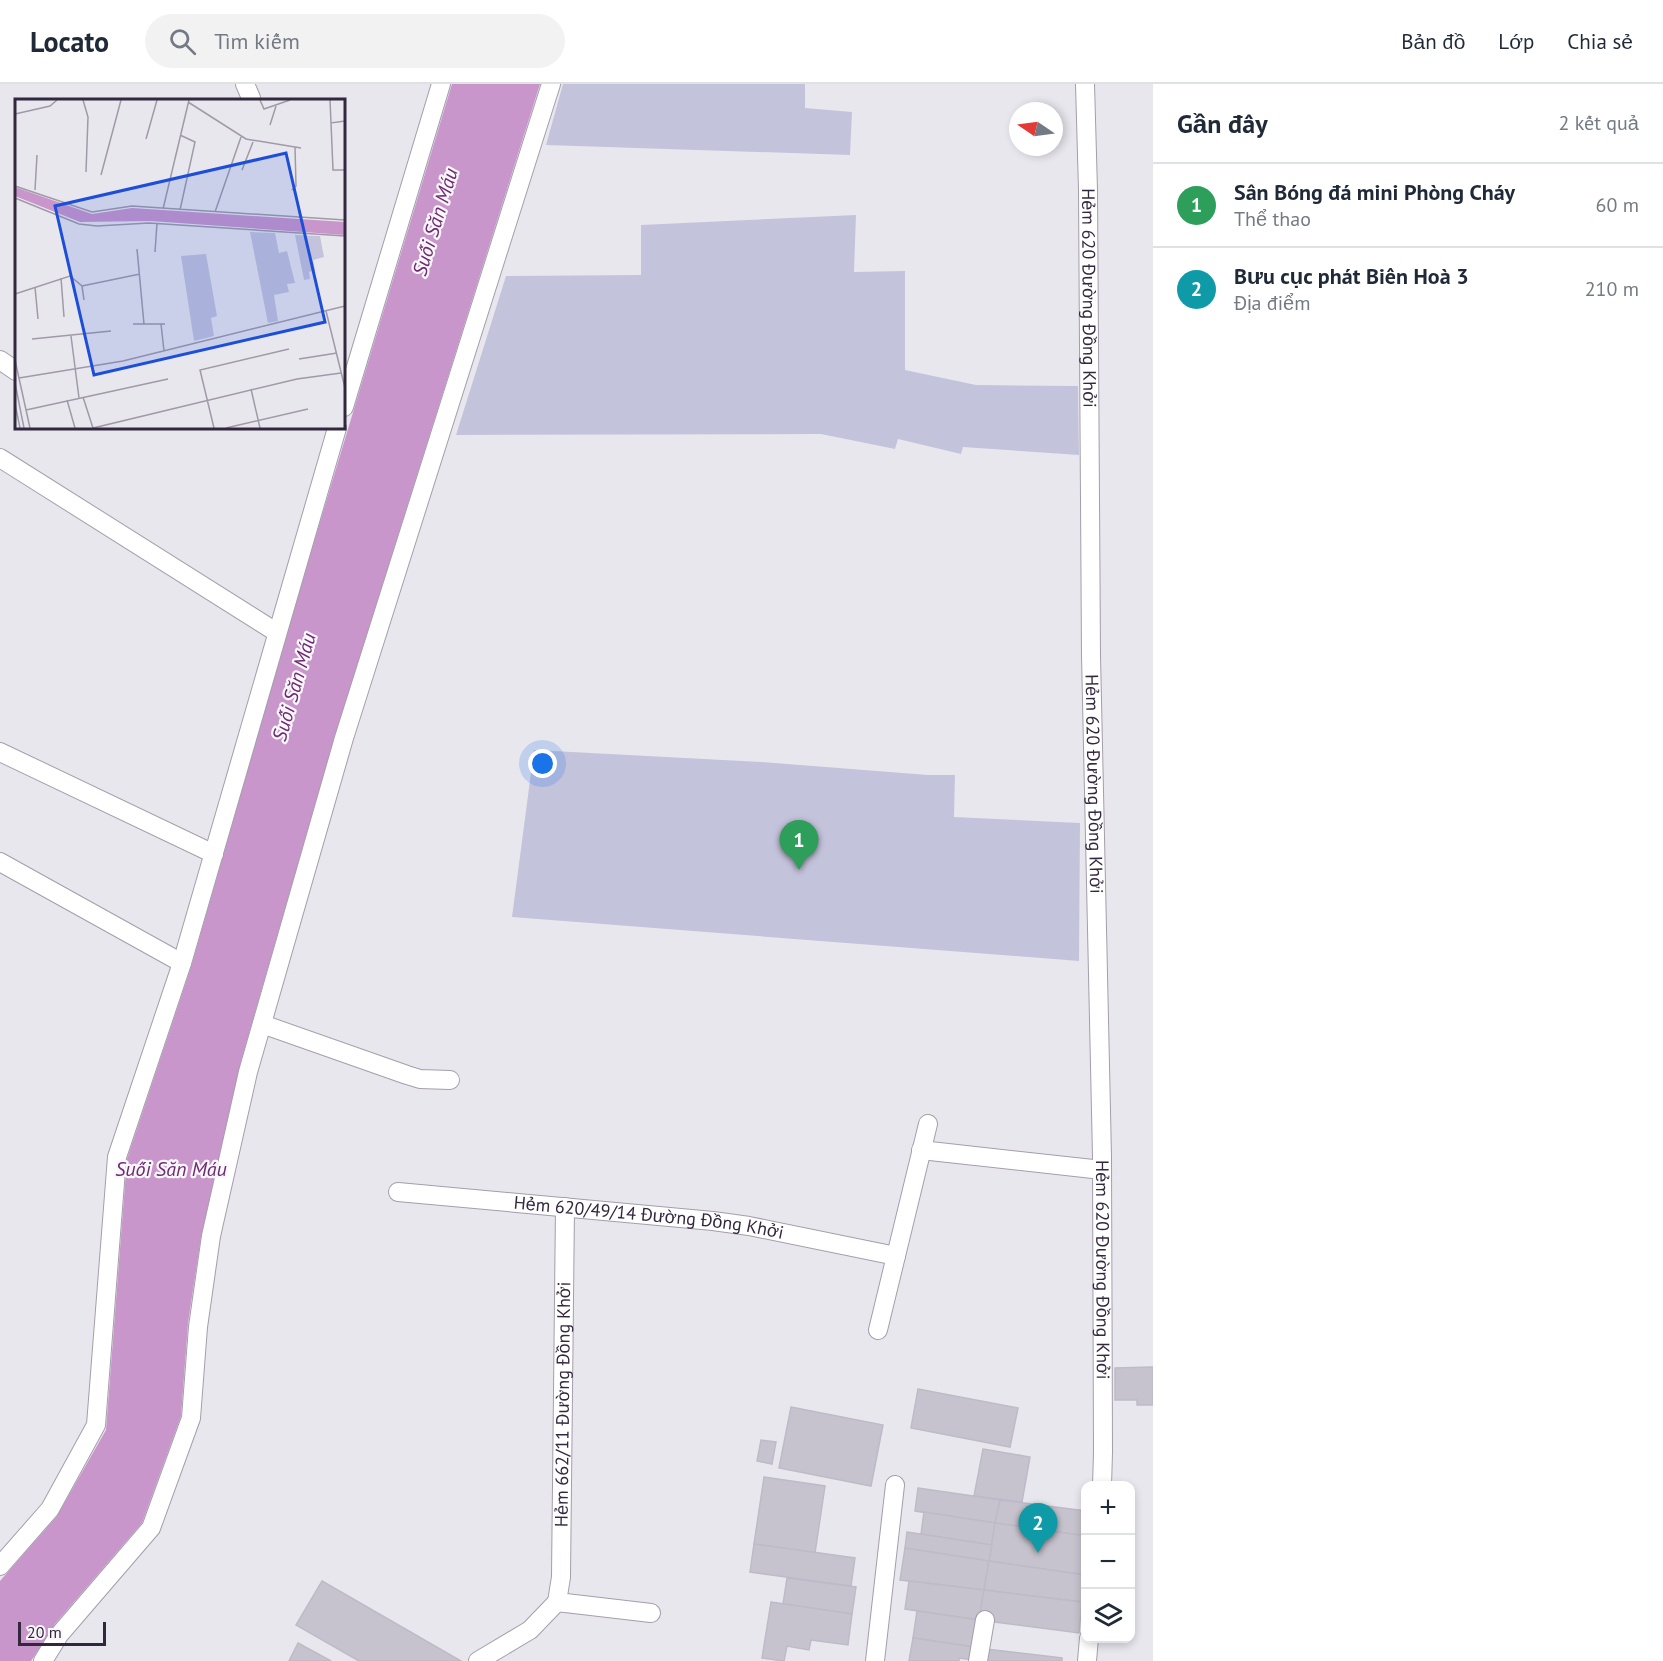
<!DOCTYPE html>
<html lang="vi">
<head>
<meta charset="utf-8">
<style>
	body { margin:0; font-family:"PT Sans",sans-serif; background:#f2f2f3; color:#1f2937 }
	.controls { position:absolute; right:18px; bottom:18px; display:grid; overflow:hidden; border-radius:12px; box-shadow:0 3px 9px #0003 }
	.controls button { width:54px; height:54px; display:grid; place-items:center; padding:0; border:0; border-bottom:2px solid #e0e1e3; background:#fff; color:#1f2937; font:30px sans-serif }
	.compass { position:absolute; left:1009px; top:18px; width:54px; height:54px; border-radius:50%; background:#fff; box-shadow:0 3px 9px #0003; rotate:283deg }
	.scale { position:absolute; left:18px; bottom:15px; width:88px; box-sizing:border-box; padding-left:6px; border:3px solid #33273e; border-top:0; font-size:16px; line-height:21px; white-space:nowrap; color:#33273e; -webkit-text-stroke:4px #f8f7fa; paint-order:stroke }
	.you { position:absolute; left:543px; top:680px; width:21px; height:21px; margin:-15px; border:4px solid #fff; border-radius:50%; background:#1a73e8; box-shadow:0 0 0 9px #1a73e833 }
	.badge { display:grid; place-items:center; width:39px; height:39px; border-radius:50%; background:#437c52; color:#fff; font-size:20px; font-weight:700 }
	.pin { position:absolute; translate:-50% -50px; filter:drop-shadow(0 2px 3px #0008) }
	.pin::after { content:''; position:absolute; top:32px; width:21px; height:18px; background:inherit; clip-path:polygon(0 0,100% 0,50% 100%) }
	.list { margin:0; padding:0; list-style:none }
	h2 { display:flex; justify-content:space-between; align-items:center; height:78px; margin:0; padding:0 24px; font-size:26px }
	h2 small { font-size:20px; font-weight:400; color:#747a83 }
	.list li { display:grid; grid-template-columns:39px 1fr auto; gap:18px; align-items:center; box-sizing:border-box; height:84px; padding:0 24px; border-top:2px solid #e0e1e3 }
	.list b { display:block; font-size:22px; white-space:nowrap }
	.list p { margin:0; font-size:20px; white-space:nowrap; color:#747a83 }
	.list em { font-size:20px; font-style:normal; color:#747a83 }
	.icon { flex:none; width:33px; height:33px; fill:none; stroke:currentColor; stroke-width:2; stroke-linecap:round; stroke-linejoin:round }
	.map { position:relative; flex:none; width:1153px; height:1577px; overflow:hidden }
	header { display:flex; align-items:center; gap:36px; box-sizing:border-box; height:84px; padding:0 30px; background:#fff; border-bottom:2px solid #e0e1e3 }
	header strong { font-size:28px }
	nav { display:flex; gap:33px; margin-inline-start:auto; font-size:21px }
	.search { width:420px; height:54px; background:#f2f2f3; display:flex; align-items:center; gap:15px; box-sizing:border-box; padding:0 21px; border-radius:33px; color:#747a83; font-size:22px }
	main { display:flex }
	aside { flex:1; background:#fff }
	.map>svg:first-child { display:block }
</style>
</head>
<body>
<header>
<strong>Locato</strong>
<div class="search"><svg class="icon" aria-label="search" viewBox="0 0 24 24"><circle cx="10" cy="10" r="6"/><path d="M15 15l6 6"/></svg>Tìm kiếm</div>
<nav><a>Bản đồ</a><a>Lớp</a><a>Chia sẻ</a></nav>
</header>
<main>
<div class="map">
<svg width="1153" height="1577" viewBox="0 0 1153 1577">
	<rect width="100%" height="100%" fill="#e9e7ee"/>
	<g fill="#c4c3dc">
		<path d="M563,0H805V24L852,28L850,71L546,61Z"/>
		<path d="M856,131L854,188L905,187V286L976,301L1078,302L1079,371L963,363L961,370L898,355L895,365L821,350L456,351L506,192L641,191V141Z"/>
		<path d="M534,666L761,678L928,691H955L954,733L1080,739L1079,877L512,833Z"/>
	</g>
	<path fill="#c896cb" d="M452,0H540L334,655L241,977L201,1153L188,1239L181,1332L142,1439L55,1540L31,1577H0V1497L57,1432L106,1346L127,1075L191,883L298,511Z"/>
	<g fill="#c7c3ce" stroke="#bebac7" stroke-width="1.5">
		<path d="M1153,1283V1321H1137V1316H1115V1284Z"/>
		<path d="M918,1305L1018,1324L1010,1363L911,1344Z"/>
		<path d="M791,1323L883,1341L871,1402L779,1384Z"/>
		<path d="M761,1356L776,1358L772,1380L757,1377Z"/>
		<path d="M983,1365L1030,1373L1022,1418L974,1412Z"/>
		<path d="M764,1393L825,1402L815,1469L754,1460Z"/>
		<path d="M918,1404L1000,1416L995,1439L915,1427Z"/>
		<path d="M1000,1416L1086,1427V1452L995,1439Z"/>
		<path d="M924,1428L995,1439L992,1461L921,1450Z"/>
		<path d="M995,1439L1086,1452L1085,1491L989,1477Z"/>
		<path d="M907,1448L992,1461L989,1477L905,1464Z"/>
		<path d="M754,1460L855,1474L851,1502L750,1488Z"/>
		<path d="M905,1464L989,1477L984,1506L900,1496Z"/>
		<path d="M989,1477L1085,1491L1082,1518L984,1506Z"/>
		<path d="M787,1494L856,1503L852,1530L783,1520Z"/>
		<path d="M322,1497L461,1577H359L296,1541Z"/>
		<path d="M909,1497L984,1506L979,1536L905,1525Z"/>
		<path d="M984,1506L1082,1518L1079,1549L979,1536Z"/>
		<path d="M771,1518L852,1530L848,1561L811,1556L809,1566L787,1562L784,1577L762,1574Z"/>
		<path d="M917,1527L979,1536L974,1563L913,1554Z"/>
		<path d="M913,1554L974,1563L973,1576L959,1574V1577H909Z"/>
		<path d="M298,1559L331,1577H289Z"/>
		<path d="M986,1565L1062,1574V1577H984Z"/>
	</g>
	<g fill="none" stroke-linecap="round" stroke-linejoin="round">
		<defs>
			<g id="minor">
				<path d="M245,0L251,14"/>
				<path id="s1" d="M1085,0L1088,106L1091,571L1102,1073L1103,1368L1102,1402"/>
				<path d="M0,276L16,287"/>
				<path d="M344,323L441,0"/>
				<path d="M0,374L276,548"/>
				<path d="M0,668L214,770"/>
				<path d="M0,778L182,879"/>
				<path d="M262,940L407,991L420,995L450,996"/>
				<path d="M921,1066L1102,1086"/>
				<path id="s2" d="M398,1108L713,1137L749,1142L896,1172"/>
				<path d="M878,1246L928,1040"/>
				<path d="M0,1482L50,1425L96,1341L117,1073L182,879L337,344"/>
				<path id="s3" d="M557,1518L561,1493L565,1123"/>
				<path d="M43,1577L59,1551L151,1444L191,1334L198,1243L211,1152L248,988L344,654L551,0"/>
				<path d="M478,1577L530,1546L557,1518L651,1529"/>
				<path d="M875,1577L895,1401"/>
				<path d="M978,1577L985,1536"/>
				<path d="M1087,1577L1089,1554"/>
			</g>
		</defs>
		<use href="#minor" stroke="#a49eab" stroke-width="20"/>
		<use href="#minor" stroke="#fff" stroke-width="18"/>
	</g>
	<g text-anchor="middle" stroke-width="4.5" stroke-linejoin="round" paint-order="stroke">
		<g font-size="18" fill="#33273e" stroke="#f8f7fa">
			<text dy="6" stroke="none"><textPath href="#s1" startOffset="214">Hẻm 620 Đường Đồng Khởi</textPath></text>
			<text dy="6" stroke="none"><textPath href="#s1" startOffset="700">Hẻm 620 Đường Đồng Khởi</textPath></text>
			<text dy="6" stroke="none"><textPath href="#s2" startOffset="252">Hẻm 620/49/14 Đường Đồng Khởi</textPath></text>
			<text dy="6" stroke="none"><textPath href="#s1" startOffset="1186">Hẻm 620 Đường Đồng Khởi</textPath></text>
			<text dy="6" stroke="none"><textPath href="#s3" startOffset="198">Hẻm 662/11 Đường Đồng Khởi</textPath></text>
		</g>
		<g font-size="20" font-style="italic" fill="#702873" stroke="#f8f7fa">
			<text transform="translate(435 138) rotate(-73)" y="7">Suối Săn Máu</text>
			<text transform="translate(294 603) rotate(-74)" y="7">Suối Săn Máu</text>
			<text x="171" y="1092">Suối Săn Máu</text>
		</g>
	</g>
	<g transform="translate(15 15)">
		<rect width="330" height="330" fill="#e9e7ee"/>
		<path d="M235,133L260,134L264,154L272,152L280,184L272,185L274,193L259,196L263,222L253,224ZM280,136L305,137L309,158L298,161L300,171L294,173L295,180L289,181ZM191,155L202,217L196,219L199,237L179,242L166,157Z" fill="#c4c3dc"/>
		<path d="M0,88L77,115L117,109L330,123V136L136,122L65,123L0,97Z" fill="#c896cb"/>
		<path fill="none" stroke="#a09aa8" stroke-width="1.5" d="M68,1L73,18L71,73M245,1L249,10L275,1M315,1L316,24L330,22M173,3L231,40L286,49M0,15L35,7L42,1M316,24L318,71H330M255,26L261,7M165,36L180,43L165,111M131,40L142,1M227,71L238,43M86,76L106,1M0,87L77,113L117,107L330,121M20,91L22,56M277,91L281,87L280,48M0,99L64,125L82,127L134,124L330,137M148,110L174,1M200,113L226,38M122,150L129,225M140,153L142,124M46,179L49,218M67,187L125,175M20,188L23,220M0,195L55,177L67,187L69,201M311,212L330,289M118,225H150M146,225L149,252M56,237L64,299M17,240L96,232M284,260L322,254M0,261L15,329M4,279L108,262L330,207M0,284L9,329M236,290L245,329M68,298L78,329L282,280L326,274M52,301L60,329M0,305L5,329M11,311L153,280M199,329L185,271L274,250M211,329L293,310"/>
		<path fill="#1d4ed8" fill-opacity="0.15" stroke="#1d4ed8" stroke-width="3" d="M271,54L310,223L79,276L40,107Z"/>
		<rect width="330" height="330" fill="none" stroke="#33273e" stroke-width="3"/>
	</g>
</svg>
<div class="controls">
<button>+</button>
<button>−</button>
<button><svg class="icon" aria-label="layers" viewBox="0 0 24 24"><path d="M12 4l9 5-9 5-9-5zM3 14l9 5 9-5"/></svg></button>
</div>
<svg class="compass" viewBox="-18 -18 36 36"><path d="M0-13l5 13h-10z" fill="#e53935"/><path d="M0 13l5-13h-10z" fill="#747a83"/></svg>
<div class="scale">20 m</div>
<div class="you"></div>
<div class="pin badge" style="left:799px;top:786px;background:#2e9e5b">1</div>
<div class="pin badge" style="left:1038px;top:1469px;background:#0f9aa8">2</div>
</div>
<aside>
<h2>Gần đây<small>2 kết quả</small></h2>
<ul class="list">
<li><span class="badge" style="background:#2e9e5b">1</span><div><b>Sân Bóng đá mini Phòng Cháy</b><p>Thể thao</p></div><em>60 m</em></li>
<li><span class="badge" style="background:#0f9aa8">2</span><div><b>Bưu cục phát Biên Hoà 3</b><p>Địa điểm</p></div><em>210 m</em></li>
</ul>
</aside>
</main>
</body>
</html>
